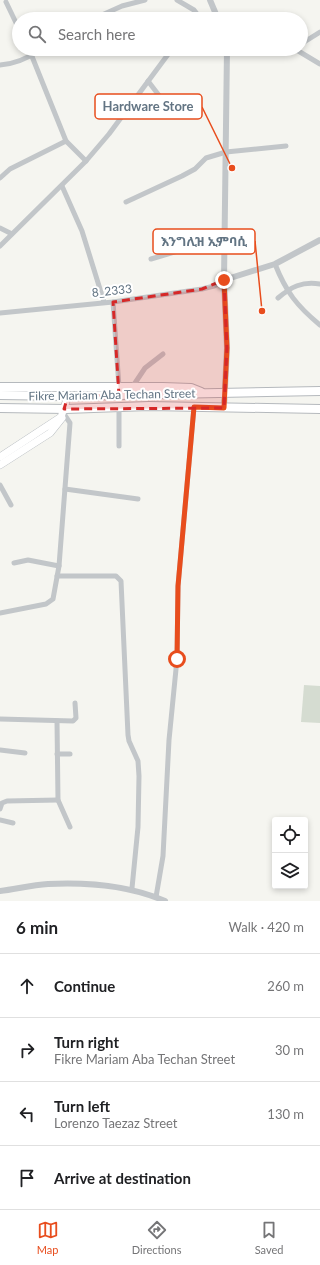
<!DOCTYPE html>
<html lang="en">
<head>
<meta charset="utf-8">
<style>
	body { margin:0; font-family:Lato,"Noto Sans Ethiopic",sans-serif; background:#f2f2f2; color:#202124 }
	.controls { position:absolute; right:12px; bottom:12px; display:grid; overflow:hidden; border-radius:4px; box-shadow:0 2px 6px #0003 }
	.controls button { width:36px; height:36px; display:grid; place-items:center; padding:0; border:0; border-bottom:1px solid #e0e0e0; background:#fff; color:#202124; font:20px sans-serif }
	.stop { position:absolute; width:12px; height:12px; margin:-9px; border:3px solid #e84d1d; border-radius:50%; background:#fff }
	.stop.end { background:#e84d1d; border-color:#fff; box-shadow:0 1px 4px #0008 }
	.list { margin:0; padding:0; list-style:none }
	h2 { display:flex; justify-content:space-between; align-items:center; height:52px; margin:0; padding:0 16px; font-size:17px }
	h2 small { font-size:13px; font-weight:400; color:#757577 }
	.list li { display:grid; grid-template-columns:26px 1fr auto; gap:12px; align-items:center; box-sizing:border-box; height:64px; padding:0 16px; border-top:1px solid #e0e0e0 }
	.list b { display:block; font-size:15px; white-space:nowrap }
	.list p { margin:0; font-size:13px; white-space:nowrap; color:#757577 }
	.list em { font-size:13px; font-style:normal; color:#757577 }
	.icon { flex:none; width:22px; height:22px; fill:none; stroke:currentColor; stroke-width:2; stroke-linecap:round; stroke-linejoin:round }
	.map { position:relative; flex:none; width:320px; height:901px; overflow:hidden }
	.search { position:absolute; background:#fff; box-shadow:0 2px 6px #0003; left:12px; right:12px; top:12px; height:44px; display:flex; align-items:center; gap:10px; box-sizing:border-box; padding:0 14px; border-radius:22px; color:#757577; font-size:15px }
	.sheet { height:308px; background:#fff }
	nav { display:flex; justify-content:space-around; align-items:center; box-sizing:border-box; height:56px; border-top:1px solid #e0e0e0; background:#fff; font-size:11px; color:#757577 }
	nav a { display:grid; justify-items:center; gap:2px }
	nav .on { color:#e84d1d }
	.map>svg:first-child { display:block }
</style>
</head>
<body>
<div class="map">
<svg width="320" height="901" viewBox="0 0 320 901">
	<rect width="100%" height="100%" fill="#f5f5f0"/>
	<path fill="#d5dcd1" d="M304,685L320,686V723L301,722Z"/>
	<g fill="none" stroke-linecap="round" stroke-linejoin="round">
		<defs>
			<g id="secondary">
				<path d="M0,457L61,417L68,396"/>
				<path d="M0,465L50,433L62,418"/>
			</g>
			<g id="primary">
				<path d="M0,387H163L191,388L201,392"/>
				<path d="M0,395L68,396L320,391"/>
				<path d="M0,408L66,409L149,406L320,409"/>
			</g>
		</defs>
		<use href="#secondary" stroke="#b4b9be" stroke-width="8"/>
		<use href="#primary" stroke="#b5b9bd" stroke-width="10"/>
		<g stroke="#c2c6c9" stroke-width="5">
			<path d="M177,0L194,10L201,19"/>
			<path d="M6,2L19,29"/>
			<path d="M93,19L122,6L145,0"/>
			<path d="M301,44L320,32"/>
			<path d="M29,49L66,141"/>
			<path d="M295,49L320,64"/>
			<path d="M227,51L291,49"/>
			<path d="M0,65C15,64 30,57 42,49"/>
			<path d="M148,81L164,102"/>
			<path d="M0,178L10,169L66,141L86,161"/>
			<path d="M62,186L82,231L104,302"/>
			<path d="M126,202L182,176L195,169L206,158L226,152L286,146"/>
			<path d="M0,228L12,234"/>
			<path d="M0,246L86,161L109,134L172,49"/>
			<path d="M151,259L225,237"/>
			<path d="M275,264C286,292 297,306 320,325"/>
			<path d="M278,298C291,287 302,281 320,284"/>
			<path d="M113,302L119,387"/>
			<path d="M0,313L113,302L202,289L214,286L224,280"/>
			<path d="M133,386L145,368L163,354"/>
			<path d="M119,408V446"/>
			<path d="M0,485L11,505"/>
			<path d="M65,489L138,499"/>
			<path d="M14,563L28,560L59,566"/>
			<path d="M57,576H116L121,581L128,735L129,741L138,761L139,776L138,827L132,888"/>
			<path d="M0,613L46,604L53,599L59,566L70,423L64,414"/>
			<path d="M0,719L73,721L76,718L75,703"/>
			<path d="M57,721L58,800L70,827"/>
			<path d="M0,750L25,753"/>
			<path d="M57,754H70"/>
			<path d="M0,809L2,803L7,801L58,800"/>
			<path d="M0,820L13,823"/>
			<path d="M156,897L163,856L169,740L177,659L178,586L194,407"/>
		</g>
		<g stroke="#c2c6c9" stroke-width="6">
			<path d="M210,0L218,19"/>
			<path d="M224,280L275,264L320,240"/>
			<path d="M224,408L227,348L224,280L227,49"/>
			<path d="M0,891C16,889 32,885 48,884C89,882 128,885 165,901"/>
		</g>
		<use href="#secondary" stroke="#fff" stroke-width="7"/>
		<use href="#primary" stroke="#fff" stroke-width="8"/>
	</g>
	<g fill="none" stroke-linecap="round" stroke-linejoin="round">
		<path stroke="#e84d1d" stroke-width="5" d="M177,659L178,586L194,407L224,408L227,348L224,280"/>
	</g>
	<path fill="#d62828" fill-opacity="0.2" stroke="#d62828" stroke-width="3" stroke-dasharray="8 5" stroke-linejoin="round" d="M224,280L227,348L224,408L64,409L68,396L119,395L113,302L202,289Z"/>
	<g text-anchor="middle" stroke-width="4" stroke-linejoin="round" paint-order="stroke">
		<g font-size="12" fill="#627483" stroke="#fff">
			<text transform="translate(112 291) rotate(-6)" y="4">8_2333</text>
			<text transform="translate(112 395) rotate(-1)" y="4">Fikre Mariam Aba Techan Street</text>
		</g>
	</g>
	<path fill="none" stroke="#e84d1d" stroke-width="1.5" d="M232 168L202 107M262 311L255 241"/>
	<g fill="#e84d1d" stroke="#fff" stroke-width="1.5">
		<circle cx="232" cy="168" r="4"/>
		<circle cx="262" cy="311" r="4"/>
	</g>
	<g fill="#fff" stroke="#e84d1d" stroke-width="1.5">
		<rect x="95" y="94" width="107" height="25" rx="4"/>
		<rect x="153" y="229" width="102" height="25" rx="4"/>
	</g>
	<g font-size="13" text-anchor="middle" font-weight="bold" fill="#627483">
		<text x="148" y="111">Hardware Store</text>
		<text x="204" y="246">እንግሊዝ ኢምባሲ</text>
	</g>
</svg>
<div class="controls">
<button><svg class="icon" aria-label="locate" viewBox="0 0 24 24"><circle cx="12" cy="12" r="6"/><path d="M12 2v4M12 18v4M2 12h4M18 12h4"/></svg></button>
<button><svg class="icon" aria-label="layers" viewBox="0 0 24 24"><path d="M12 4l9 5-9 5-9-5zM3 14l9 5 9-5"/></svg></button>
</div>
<div class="stop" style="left:177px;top:659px"></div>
<div class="stop end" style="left:224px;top:280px"></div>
<div class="search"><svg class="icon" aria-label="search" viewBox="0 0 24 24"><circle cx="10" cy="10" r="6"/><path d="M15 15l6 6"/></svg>Search here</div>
</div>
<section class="sheet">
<h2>6 min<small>Walk · 420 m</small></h2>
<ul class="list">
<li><svg class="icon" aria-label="ahead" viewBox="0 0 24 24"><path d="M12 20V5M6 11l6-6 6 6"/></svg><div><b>Continue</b></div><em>260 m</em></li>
<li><svg class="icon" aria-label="right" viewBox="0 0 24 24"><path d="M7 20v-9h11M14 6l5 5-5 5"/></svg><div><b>Turn right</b><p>Fikre Mariam Aba Techan Street</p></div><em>30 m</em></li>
<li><svg class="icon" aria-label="left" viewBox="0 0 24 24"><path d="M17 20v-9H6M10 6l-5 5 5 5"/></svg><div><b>Turn left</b><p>Lorenzo Taezaz Street</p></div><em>130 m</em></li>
<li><svg class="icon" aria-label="arrive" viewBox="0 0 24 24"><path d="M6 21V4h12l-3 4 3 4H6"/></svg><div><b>Arrive at destination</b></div></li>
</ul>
</section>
<nav>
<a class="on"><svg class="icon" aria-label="map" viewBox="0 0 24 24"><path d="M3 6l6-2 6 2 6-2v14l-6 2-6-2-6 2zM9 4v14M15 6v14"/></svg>Map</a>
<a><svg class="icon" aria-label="directions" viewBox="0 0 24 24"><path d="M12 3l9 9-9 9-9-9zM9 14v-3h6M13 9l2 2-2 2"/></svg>Directions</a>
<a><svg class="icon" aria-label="saved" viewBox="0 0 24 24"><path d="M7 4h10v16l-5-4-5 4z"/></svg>Saved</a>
</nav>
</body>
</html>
